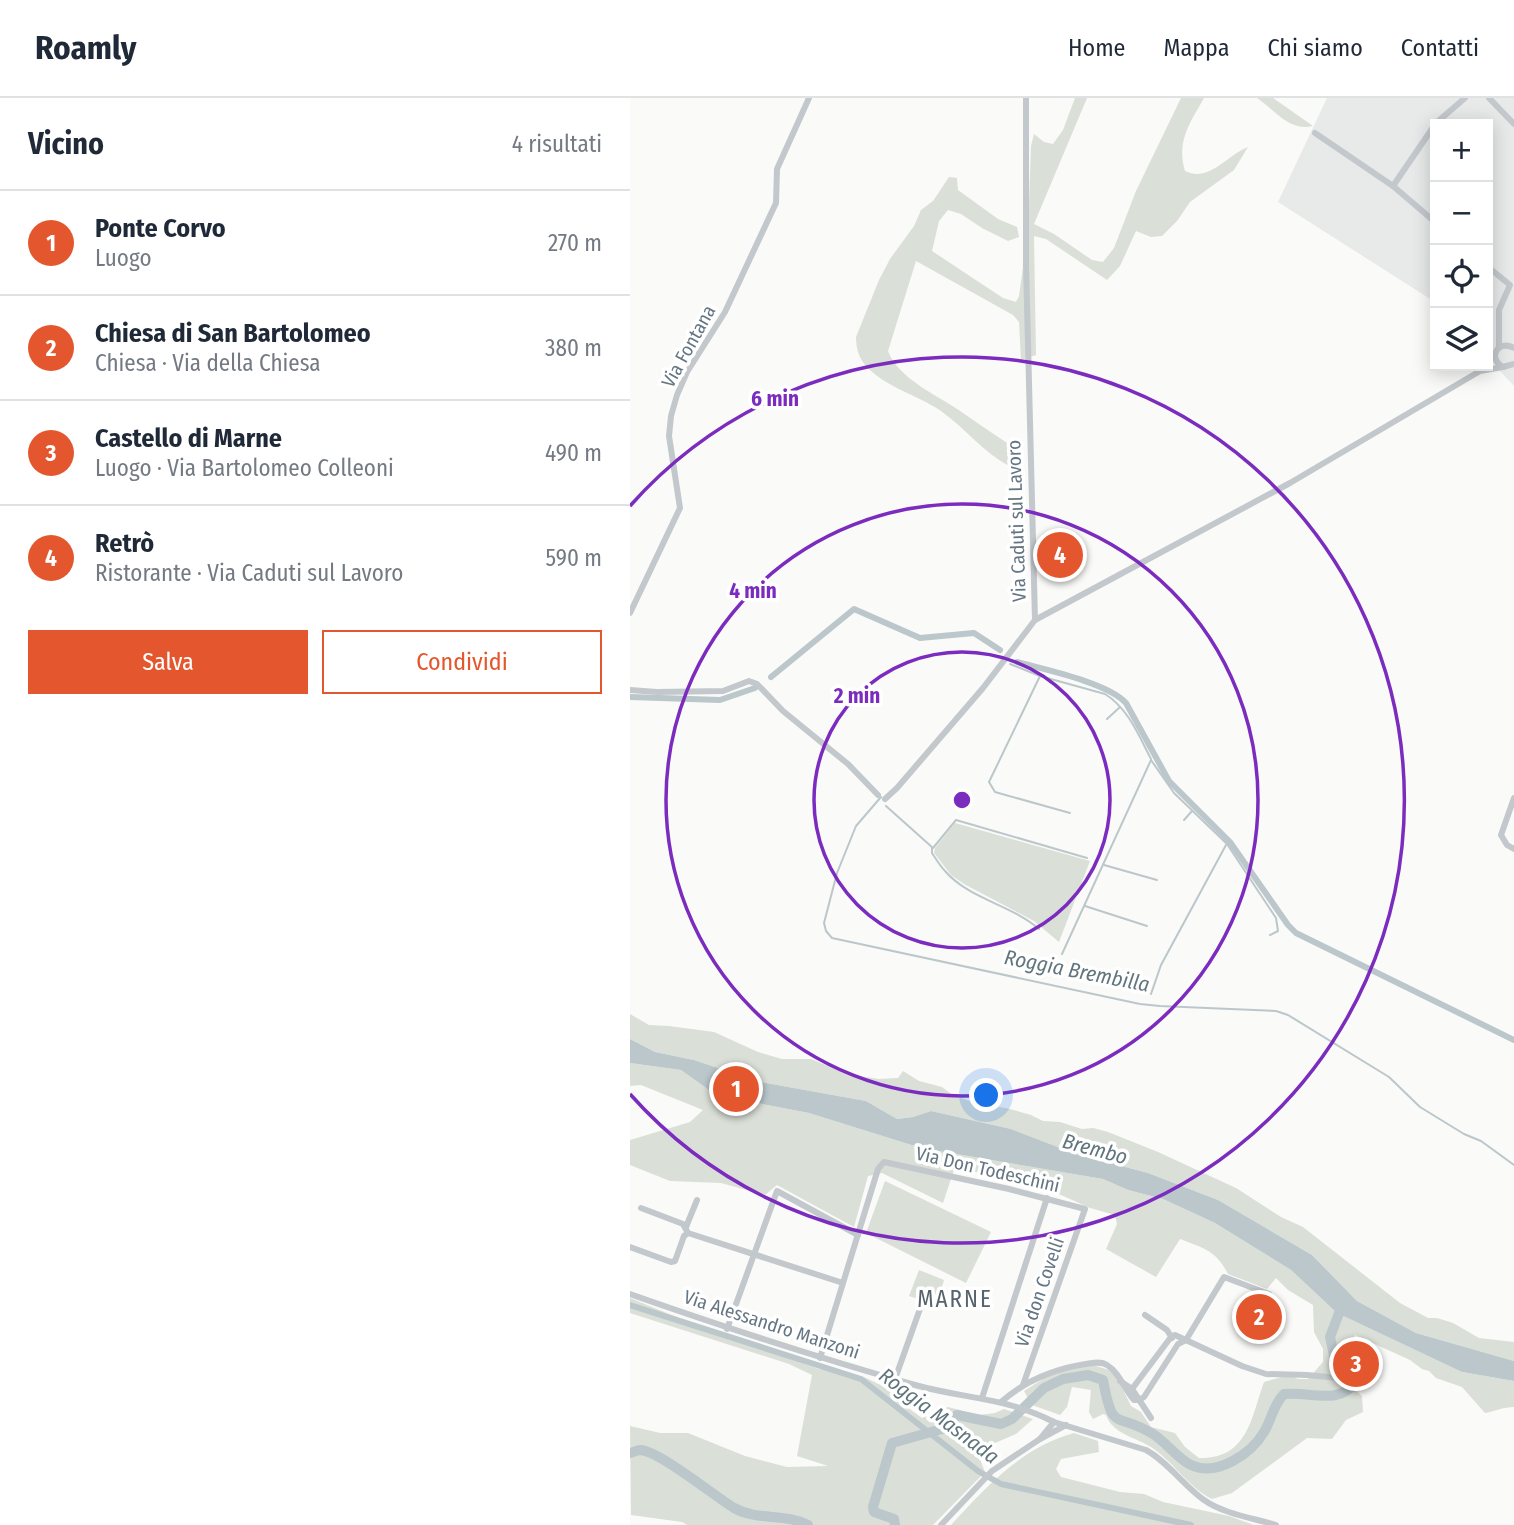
<!DOCTYPE html>
<html lang="it">
<head>
<meta charset="utf-8">
<style>
	body { margin:0; font-family:"Fira Sans Condensed",sans-serif; background:#f2f2f3; color:#1f2937 }
	.controls { position:absolute; right:21px; top:21px; display:grid; overflow:hidden; border-radius:0px; box-shadow:0 4px 18px #0003 }
	.controls button { width:63px; height:63px; display:grid; place-items:center; padding:0; border:0; border-bottom:2px solid #e0e1e3; background:#fff; color:#1f2937; font:35px sans-serif }
	.you { position:absolute; left:357px; top:998px; width:24px; height:24px; margin:-18px; border:5px solid #fff; border-radius:50%; background:#1a73e8; box-shadow:0 0 0 10px #1a73e833 }
	.badge { display:grid; place-items:center; width:46px; height:46px; border-radius:50%; background:#e4572e; color:#fff; font-size:23px; font-weight:700 }
	.pin { position:absolute; translate:-50% -50%; border:4px solid #fff; box-shadow:0 2px 7px #0006 }
	.list { margin:0; padding:0; list-style:none }
	h2 { display:flex; justify-content:space-between; align-items:center; height:91px; margin:0; padding:0 28px; font-size:30px }
	h2 small { font-size:23px; font-weight:400; color:#747a83 }
	.list li { display:grid; grid-template-columns:46px 1fr auto; gap:21px; align-items:center; box-sizing:border-box; height:105px; padding:0 28px; border-top:2px solid #e0e1e3 }
	.list b { display:block; font-size:26px; white-space:nowrap }
	.list p { margin:0; font-size:23px; white-space:nowrap; color:#747a83 }
	.list em { font-size:23px; font-style:normal; color:#747a83 }
	.actions { display:flex; gap:14px; padding:21px 28px }
	.actions a { flex:1; padding:16px 0; border:2px solid #e4572e; border-radius:0px; text-align:center; font-size:24px; color:#e4572e }
	.actions .main { background:#e4572e; color:#fff }
	.icon { flex:none; width:38px; height:38px; fill:none; stroke:currentColor; stroke-width:2; stroke-linecap:round; stroke-linejoin:round }
	.map { position:relative; flex:none; width:884px; height:1427px; overflow:hidden }
	header { display:flex; align-items:center; gap:42px; box-sizing:border-box; height:98px; padding:0 35px; background:#fff; border-bottom:2px solid #e0e1e3 }
	header strong { font-size:33px }
	nav { display:flex; gap:38px; margin-inline-start:auto; font-size:24px }
	main { display:flex }
	aside { flex:1; background:#fff }
	.map>svg:first-child { display:block }
</style>
</head>
<body>
<header>
<strong>Roamly</strong>
<nav><a>Home</a><a>Mappa</a><a>Chi siamo</a><a>Contatti</a></nav>
</header>
<main>
<aside>
<h2>Vicino<small>4 risultati</small></h2>
<ul class="list">
<li><span class="badge">1</span><div><b>Ponte Corvo</b><p>Luogo</p></div><em>270 m</em></li>
<li><span class="badge">2</span><div><b>Chiesa di San Bartolomeo</b><p>Chiesa · Via della Chiesa</p></div><em>380 m</em></li>
<li><span class="badge">3</span><div><b>Castello di Marne</b><p>Luogo · Via Bartolomeo Colleoni</p></div><em>490 m</em></li>
<li><span class="badge">4</span><div><b>Retrò</b><p>Ristorante · Via Caduti sul Lavoro</p></div><em>590 m</em></li>
</ul>
<div class="actions"><a class="main">Salva</a><a>Condividi</a></div>
</aside>
<div class="map">
<svg width="884" height="1427" viewBox="0 0 884 1427">
	<rect width="100%" height="100%" fill="#fafaf8"/>
	<path fill="#e8e9e9" d="M697,0H884V288L858,260V26H805V204L648,104Z"/>
	<g fill="#dadfd7">
		<path d="M445,0H457L404,126L424,136L462,162L473,164L484,150L506,93L551,0H574C560,25 546,43 555,73C579,85 597,57 618,49L604,72L560,104L547,123L532,138L521,139L506,133L490,168L477,182L416,141L404,138L406,257L391,262L389,224L383,217L286,163L258,253C268,281 309,298 333,315C352,328 371,342 392,354L391,362L379,368C353,354 335,330 311,313C288,297 257,290 237,269C229,261 226,250 226,239L249,182L260,161L284,128L291,112L303,103L319,79L327,80L328,92L368,121L387,129L389,139L378,143L352,130L331,116L318,112L309,123L302,153L373,200L386,204L389,198L398,133L401,48L404,36L414,44L423,46L433,32Z"/>
		<path d="M627,0H643L683,28C659,34 645,12 627,0Z"/>
		<path d="M325,725L460,763L429,844L404,823L334,786L321,777L304,755L305,750Z"/>
		<path d="M0,916L19,927L39,928L84,934L128,954L152,961H181L217,976L249,981L268,980L273,973L289,983L312,989L324,998L353,1007L376,1010L401,1017L413,1023L430,1024L452,1031L463,1030L478,1034L528,1054L606,1090L651,1119L673,1129L770,1205L798,1220H807L823,1225L849,1240L884,1244V1263L786,1235L727,1203L682,1157L588,1102L518,1075L446,1056L381,1031L301,1013L283,1019L267,1021L236,1003L130,984L64,962L25,954L0,941Z"/>
		<path d="M0,965L51,972L86,997L179,1015L291,1050L473,1081L498,1092L533,1101L585,1125L661,1172L707,1215L832,1274L884,1283V1309C873,1309 866,1313 855,1315L832,1289L806,1280L799,1273L792,1271L780,1262L725,1237L718,1248L710,1254C713,1275 716,1284 732,1298L733,1314L716,1322L702,1341L677,1340L602,1395L582,1401C558,1389 545,1366 524,1351C507,1339 483,1337 476,1317L473,1316L463,1321L459,1314L461,1292L442,1289L437,1309L430,1317L402,1307L394,1293L421,1276L463,1267L479,1272L488,1281L501,1308L511,1314L521,1329L545,1335L555,1349L569,1360C618,1361 621,1320 634,1284L659,1277L668,1281H678L693,1264V1251L684,1234L683,1207L658,1192L646,1180L637,1191L598,1176C586,1152 573,1150 550,1141L526,1179L476,1151L487,1126L485,1117L460,1110L420,1092L325,1069L313,1105L252,1075L238,1078L224,1129L147,1087L135,1097L91,1085L40,1083L0,1067V1042L60,1024L73,1012L11,987L0,988Z"/>
		<path d="M255,1083L361,1134L336,1185L236,1135Z"/>
		<path d="M289,1172L314,1182L312,1189L316,1191L311,1204L308,1203L306,1207L279,1198Z"/>
		<path d="M0,1200L98,1240L189,1271L234,1279L261,1292L270,1304L292,1320L318,1309L349,1317L365,1315L374,1311L403,1321L386,1336L358,1348L349,1359L355,1374L303,1427H57L52,1424L1,1417L0,1328L30,1335H58L115,1358L157,1369L198,1368L167,1358L182,1277L159,1266L0,1215Z"/>
		<path d="M444,1335L468,1343L469,1354L431,1361L426,1371L431,1379L490,1394L514,1396L533,1404L599,1418L624,1427H321C356,1389 392,1349 444,1335Z"/>
	</g>
	<path fill="#bbc7cb" d="M0,941L25,954L64,962L130,984L236,1003L267,1021L283,1019L301,1013L381,1031L446,1056L518,1075L588,1102L682,1157L727,1203L786,1235L884,1263V1283L832,1274L707,1215L661,1172L585,1125L533,1101L498,1092L473,1081L291,1050L179,1015L86,997L51,972L0,965Z"/>
	<g fill="none" stroke-linecap="round" stroke-linejoin="round">
		<g stroke="#bbc7cb" stroke-width="2">
			<path d="M380,566L410,578L475,596C498,610 509,638 521,661"/>
			<path d="M410,578L359,684L365,694L440,715"/>
			<path d="M477,621L490,609"/>
			<path d="M251,699L226,728L207,775L194,825L196,833L202,840L510,906L530,908L646,913L658,917L759,979L790,1009L834,1036L851,1043L884,1067"/>
			<path d="M256,708L303,750L326,722L457,760"/>
			<path d="M554,722L562,713"/>
			<path d="M302,750V755C306,761 310,768 315,773C339,801 382,807 409,831"/>
			<path d="M474,767L527,782"/>
			<path d="M455,808L517,828"/>
			<path d="M432,856L521,662L544,695L597,746L646,820L648,833L640,837"/>
			<path d="M521,896L531,867L596,747"/>
		</g>
		<g stroke="#bbc7cb" stroke-width="6">
			<path d="M387,564C416,572 478,585 496,605L539,683L600,744L658,827L666,835L884,942"/>
			<path d="M141,579L224,511L290,540L344,535L370,552"/>
			<path d="M0,599L90,602L125,590"/>
			<path d="M0,1207L231,1281L348,1373L371,1386L561,1427"/>
		</g>
		<g stroke="#bbc7cb" stroke-width="10">
			<path d="M0,1355C4,1354 7,1352 11,1352C32,1355 83,1397 104,1410C128,1423 155,1415 178,1427"/>
			<path d="M265,1427L264,1421L244,1414L243,1409L262,1345L312,1331L327,1317L371,1326L382,1321L414,1290L433,1281L458,1277L473,1282C483,1336 485,1313 523,1336C536,1344 547,1360 561,1367C587,1379 621,1356 634,1334C642,1321 643,1307 654,1296C678,1293 710,1308 725,1284L704,1257L700,1239L714,1202"/>
		</g>
		<g stroke="#c3c8cc" stroke-width="6">
			<path d="M396,0V166L405,522"/>
			<path d="M859,0L884,26"/>
			<path d="M685,35L763,88L805,124"/>
			<path d="M763,88L806,25L835,0"/>
			<path d="M858,169L880,187L869,212V249"/>
			<path d="M884,250C868,241 857,260 873,269L884,266"/>
			<path d="M0,515L50,410L39,338L41,318L47,297L57,274L95,214L146,105L147,71L179,0"/>
			<path d="M0,592L27,594L93,593L119,583L127,586L153,613L218,666L248,697"/>
			<path d="M884,700L871,737L877,747L884,751"/>
			<path d="M255,701L267,690L353,590L405,522L660,385L850,273L873,269"/>
			<path d="M11,1110L53,1126L58,1135L213,1185"/>
			<path d="M56,1129L67,1102"/>
			<path d="M0,1149L41,1164L45,1163L54,1138L58,1135"/>
			<path d="M0,1196C94,1229 189,1260 285,1287C335,1301 375,1299 424,1324L516,1352C538,1364 553,1387 574,1402C594,1416 623,1420 646,1427"/>
			<path d="M515,1217L537,1232L542,1240"/>
			<path d="M97,1231L147,1093L228,1137"/>
			<path d="M556,1242L594,1179L639,1196"/>
			<path d="M190,1260L248,1071L254,1064L379,1091L455,1111L393,1287"/>
			<path d="M265,1281L291,1208"/>
			<path d="M490,1283L502,1291L541,1239L545,1237L612,1268L636,1276L677,1277L719,1281"/>
			<path d="M502,1291L521,1320"/>
			<path d="M352,1300L417,1100"/>
			<path d="M371,1304C396,1282 423,1271 456,1266C463,1265 471,1263 477,1267C489,1274 495,1292 504,1302H509L514,1299L548,1246L556,1242"/>
			<path d="M424,1324L410,1341L436,1327"/>
			<path d="M311,1427L362,1373L410,1341"/>
		</g>
	</g>
	<g fill="none" stroke="#7b2cbf" stroke-width="3.5">
		<circle cx="332" cy="702" r="148"/>
		<circle cx="332" cy="702" r="296"/>
		<path d="M0 408A443 443 0 1 1 0 996"/>
	</g>
	<g text-anchor="middle" stroke-width="7" stroke-linejoin="round" paint-order="stroke">
		<g font-size="19" fill="#657683" stroke="#fff">
			<text transform="translate(58 248) rotate(-61)" y="7">Via Fontana</text>
			<text transform="translate(386 423) rotate(-92)" y="7">Via Caduti sul Lavoro</text>
			<text transform="translate(358 1071) rotate(13)" y="7">Via Don Todeschini</text>
			<text transform="translate(409 1194) rotate(-71)" y="7">Via don Covelli</text>
			<text transform="translate(142 1226) rotate(18)" y="7">Via Alessandro Manzoni</text>
		</g>
		<g font-size="21" font-style="italic" fill="#60757c" stroke="#fff">
			<text transform="translate(447 873) rotate(11)" y="7">Roggia Brembilla</text>
			<text transform="translate(465 1051) rotate(15)" y="7">Brembo</text>
			<text transform="translate(309 1318) rotate(37)" y="7">Roggia Masnada</text>
		</g>
		<g font-size="23" letter-spacing="2" fill="#57646e" stroke="#fff">
			<text x="325" y="1209">MARNE</text>
		</g>
	</g>
	<circle cx="332" cy="702" r="10" fill="#7b2cbf" stroke="#fff" stroke-width="3.5"/>
	<g font-size="21" text-anchor="middle" font-weight="bold" fill="#7b2cbf" stroke="#fff" stroke-width="7" stroke-linejoin="round" paint-order="stroke">
		<text x="145" y="308">6 min</text>
		<text x="123" y="500">4 min</text>
		<text x="227" y="605">2 min</text>
	</g>
</svg>
<div class="controls">
<button>+</button>
<button>−</button>
<button><svg class="icon" aria-label="locate" viewBox="0 0 24 24"><circle cx="12" cy="12" r="6"/><path d="M12 2v4M12 18v4M2 12h4M18 12h4"/></svg></button>
<button><svg class="icon" aria-label="layers" viewBox="0 0 24 24"><path d="M12 4l9 5-9 5-9-5zM3 14l9 5 9-5"/></svg></button>
</div>
<div class="you"></div>
<div class="pin badge" style="left:106px;top:991px">1</div>
<div class="pin badge" style="left:629px;top:1219px">2</div>
<div class="pin badge" style="left:726px;top:1266px">3</div>
<div class="pin badge" style="left:430px;top:457px">4</div>
</div>
</main>
</body>
</html>
